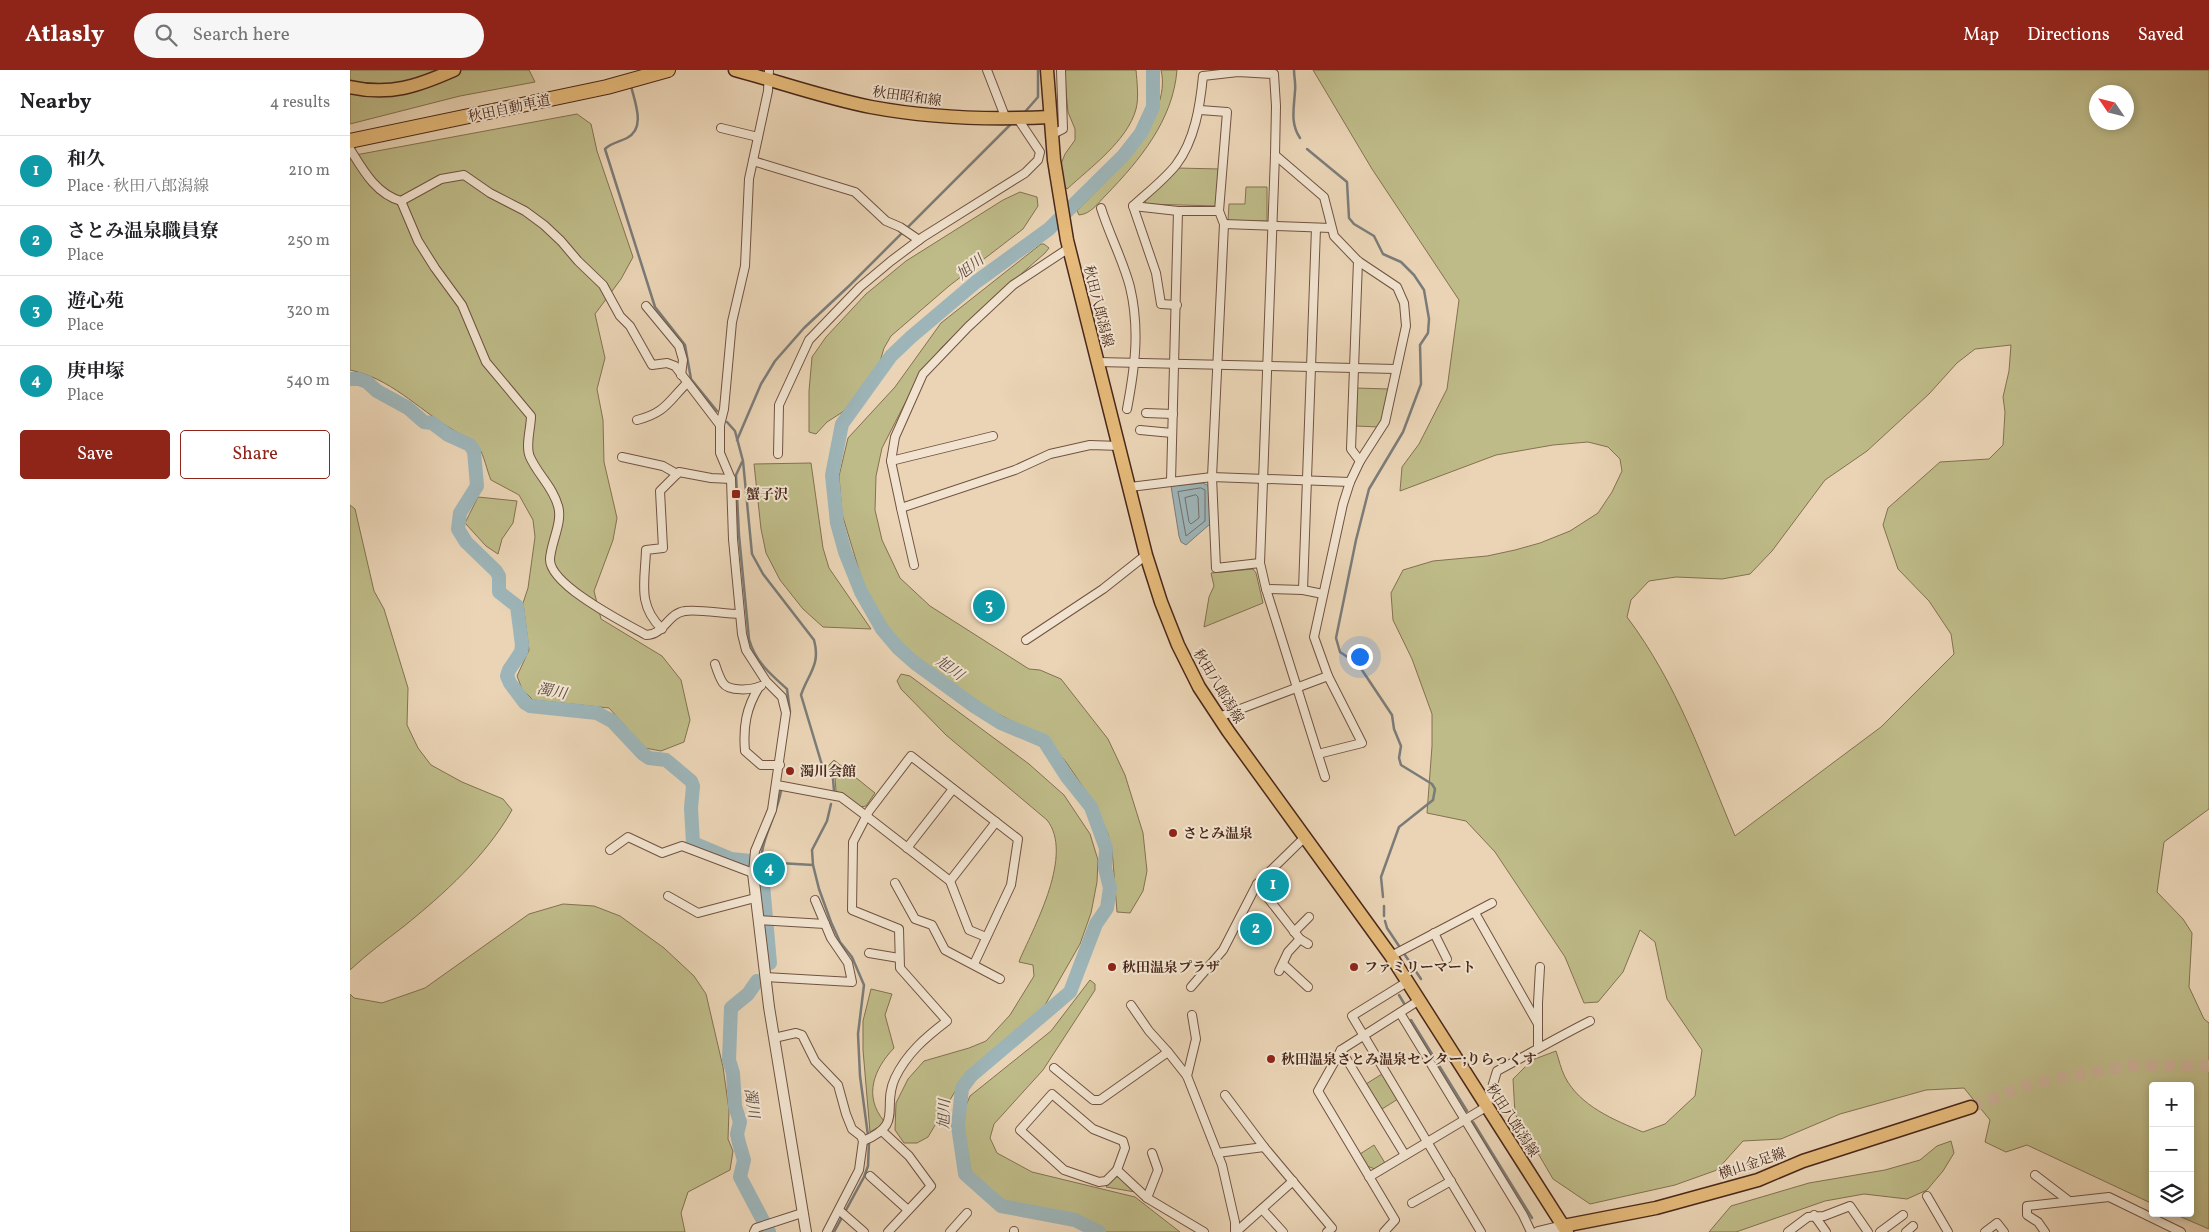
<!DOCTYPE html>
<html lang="en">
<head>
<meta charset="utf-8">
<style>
	body { margin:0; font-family:Vollkorn,"Noto Serif JP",serif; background:#f6f6f6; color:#202124 }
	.controls { position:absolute; right:15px; bottom:15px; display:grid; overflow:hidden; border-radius:5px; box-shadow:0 2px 8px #0003 }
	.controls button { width:45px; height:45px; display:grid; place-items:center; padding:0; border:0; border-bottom:1px solid #e0e0e0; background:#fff; color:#202124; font:25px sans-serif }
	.compass { position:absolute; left:1739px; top:15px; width:45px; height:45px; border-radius:50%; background:#fff; box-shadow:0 2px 8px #0003; rotate:305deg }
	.you { position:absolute; left:1009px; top:586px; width:18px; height:18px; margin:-12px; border:4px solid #fff; border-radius:50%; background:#1a73e8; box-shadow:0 0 0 8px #1a73e833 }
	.badge { display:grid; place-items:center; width:32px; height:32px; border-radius:50%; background:#8f2418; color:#fff; font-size:16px; font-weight:700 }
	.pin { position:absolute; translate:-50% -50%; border:2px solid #fff; box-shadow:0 1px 5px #0006 }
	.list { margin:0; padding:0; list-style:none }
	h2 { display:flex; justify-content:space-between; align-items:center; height:65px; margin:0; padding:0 20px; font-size:21px }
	h2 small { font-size:16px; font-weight:400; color:#757577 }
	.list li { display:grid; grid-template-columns:32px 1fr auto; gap:15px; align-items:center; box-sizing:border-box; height:70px; padding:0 20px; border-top:1px solid #e0e0e0 }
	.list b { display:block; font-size:19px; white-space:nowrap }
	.list p { margin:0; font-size:16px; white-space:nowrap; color:#757577 }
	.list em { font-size:16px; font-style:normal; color:#757577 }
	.actions { display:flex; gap:10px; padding:15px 20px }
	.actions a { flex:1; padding:11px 0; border:1px solid #8f2418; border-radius:5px; text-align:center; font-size:18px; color:#8f2418 }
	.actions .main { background:#8f2418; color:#fff }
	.icon { flex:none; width:28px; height:28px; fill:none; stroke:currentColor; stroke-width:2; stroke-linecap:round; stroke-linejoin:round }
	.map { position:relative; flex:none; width:1859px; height:1162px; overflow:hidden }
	header { display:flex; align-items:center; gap:30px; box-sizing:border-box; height:70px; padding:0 25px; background:#8f2418; color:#fff }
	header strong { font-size:24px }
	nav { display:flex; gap:28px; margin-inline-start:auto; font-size:18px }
	.search { width:350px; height:45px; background:#f6f6f6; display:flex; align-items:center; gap:12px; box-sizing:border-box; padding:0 18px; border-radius:28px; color:#757577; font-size:19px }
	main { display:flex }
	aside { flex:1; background:#fff }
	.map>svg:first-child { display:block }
</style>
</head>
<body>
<header>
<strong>Atlasly</strong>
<div class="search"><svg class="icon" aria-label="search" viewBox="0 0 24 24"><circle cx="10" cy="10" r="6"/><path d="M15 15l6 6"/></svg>Search here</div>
<nav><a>Map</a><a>Directions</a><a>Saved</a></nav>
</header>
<main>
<aside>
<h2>Nearby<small>4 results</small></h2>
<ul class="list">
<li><span class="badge" style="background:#0f9aa8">1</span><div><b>和久</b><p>Place · 秋田八郎潟線</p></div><em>210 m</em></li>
<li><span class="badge" style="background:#0f9aa8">2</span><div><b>さとみ温泉職員寮</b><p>Place</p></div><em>250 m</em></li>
<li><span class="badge" style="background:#0f9aa8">3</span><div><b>遊心苑</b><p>Place</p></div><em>320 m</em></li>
<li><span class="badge" style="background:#0f9aa8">4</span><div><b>庚申塚</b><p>Place</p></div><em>540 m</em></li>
</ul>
<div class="actions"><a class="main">Save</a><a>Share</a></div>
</aside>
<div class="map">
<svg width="1859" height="1162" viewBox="0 0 1859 1162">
	<rect width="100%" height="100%" fill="#ead4b5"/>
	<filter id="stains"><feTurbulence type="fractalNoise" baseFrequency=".004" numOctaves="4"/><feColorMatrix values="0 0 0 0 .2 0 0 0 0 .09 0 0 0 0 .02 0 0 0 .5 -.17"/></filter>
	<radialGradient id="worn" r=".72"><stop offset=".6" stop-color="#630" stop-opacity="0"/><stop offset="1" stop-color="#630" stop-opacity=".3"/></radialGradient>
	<g fill="#bebb88" stroke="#847151" fill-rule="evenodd">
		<path d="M0,0H179L185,12L110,26L0,54Z"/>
		<path d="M714,0H786C787,12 789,28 786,39C778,70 740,98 717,119L713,114L711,94L715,84L725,70V59L718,42Z"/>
		<path d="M811,0H827C823,50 790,90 756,125C748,133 741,144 729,145L727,141C758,109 823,48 811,0Z"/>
		<path d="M963,0H1859V739L1814,772L1807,822L1833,849L1842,863L1839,917L1854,949L1859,953V1159L1822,1143H1840V1016H1803V1134L1677,1075L1656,1082L1635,1072L1640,1050L1614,1018L1576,1020L1490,1044L1431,1069L1393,1071L1367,1100L1325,1115L1240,1134L1203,1109L1165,1044L1163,1009L1182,990L1206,981C1209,990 1211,999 1215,1007C1230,1036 1264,1050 1293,1062L1315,1054L1345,1026L1352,980L1317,929L1305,872L1290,860L1273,902L1248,932L1234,933L1215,887L1145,782L1116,751L1077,743L1082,676V644L1062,589L1043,550L1041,523L1053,500L1083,491L1137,486L1165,480L1190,473L1220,461L1248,443L1262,422L1272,401L1270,389L1258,377L1238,372L1203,375L1146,385L1050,421L1052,397L1069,374L1097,319L1109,230L1022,99ZM1746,22H1776V52H1746ZM1661,275L1659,301L1653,327L1655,342L1653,375L1639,389L1590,392L1538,438L1533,455L1548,499L1579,531L1601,564L1604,584L1531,657L1385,766C1352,688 1328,615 1277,547L1281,530L1299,511L1326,507L1372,509L1400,504L1422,481L1475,410L1517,381L1579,324L1607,293L1625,279Z"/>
		<path d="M227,44L241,54L247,81L283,187L271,209L245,244L255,288L247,319L253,350L254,392L267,448L263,470L244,521L251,549L312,586L331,610L340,650L334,672L311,681L295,678L259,638L183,630L172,619L167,606L179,580L173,533L178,518L185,467L183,450L169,425L141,410C137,401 134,385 129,378C121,368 110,365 100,358C67,338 40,308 0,300V86Z"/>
		<path d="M827,98L870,99L867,136L796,134L794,128Z"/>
		<path d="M896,117H917V151H878L879,134H895Z"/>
		<path d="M670,122L687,127L688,136L673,159L599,216L541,266L534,278L529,295L507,327L491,343L477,352L466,364L459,362V321L462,287L476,267L516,224L556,191L653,130Z"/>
		<path d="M691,174H694L699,178L695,183L629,241L592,277L570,304L532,378L526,406L525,440L532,470L550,508L580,536L679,599L690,600L711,609L758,669L775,705L793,763L797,801L793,821L780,843L767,842L762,779L758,764L744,733L716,692L698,670L641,640L563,586L547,572L516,523L492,444L489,406L498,368L545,317L591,253Z"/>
		<path d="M1006,318L1039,319L1033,349L1029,357L1006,356Z"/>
		<path d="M461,393L473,478L479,498L521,559L473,557L453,539L430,510L416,483L411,459L404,394Z"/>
		<path d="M128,427L167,431L163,453L152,469L148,484L136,476L115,453Z"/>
		<path d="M0,435L5,439L24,521L34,539L58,618L57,655L68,678L81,695L112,712L153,729L162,740C136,786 94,824 53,857C35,871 17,884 0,900Z"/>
		<path d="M903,499L906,503L913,533L854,557L859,527L864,516L861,503Z"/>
		<path d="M551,604L560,606L679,694L714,725L740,764L748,790L747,812L741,843L730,874L695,935L678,951L616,1003L578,1067L567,1073H554L545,1060L546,1033L558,1009L574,991L619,978L636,971L660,945L684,906L683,895L669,892L670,889C685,855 724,784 697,750L596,665L551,619L547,611Z"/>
		<path d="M484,690L525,723L516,736L511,737L486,721L485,708L477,697Z"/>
		<path d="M213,834L244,836L270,846L314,878L344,906L356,924L373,997L379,1040L378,1069L383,1081L380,1100L338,1122L331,1143L335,1162H0V924L4,928L32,933L75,918L179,844Z"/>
		<path d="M740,910L745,914V920L693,1000L644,1054L640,1068L647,1083L682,1102L785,1127L830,1162H755L731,1147L656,1132L632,1114L621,1101L614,1062V1040L620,1026L701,961Z"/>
		<path d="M521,919L542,924L535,945L544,978C524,999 513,1026 534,1051L530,1056L520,1062L513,980V951Z"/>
		<path d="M1032,1004L1048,1029L1032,1039L1016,1014Z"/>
		<path d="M1601,1071L1604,1083L1593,1101L1577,1120L1557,1129L1514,1124L1475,1131L1386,1162H1359L1381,1136L1459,1113L1535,1100L1570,1090L1587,1076Z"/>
		<path d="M1024,1075L1035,1093L1025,1099L1017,1096L1010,1084Z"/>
		<path d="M765,1107H771L785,1122L756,1117Z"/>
	</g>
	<path fill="#9db5b9" stroke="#7b7c79" d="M853,413L859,416L860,454L836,475L831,472L829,466L821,416Z"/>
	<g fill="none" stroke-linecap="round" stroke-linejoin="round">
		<g stroke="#736e6a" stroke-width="1">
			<path d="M851,418L855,420V451L836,466L828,422Z"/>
			<path d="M846,425L848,427L849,448L841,454L839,452L835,428Z"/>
		</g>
		<g stroke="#7b7c79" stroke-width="2.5">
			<path d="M944,0C944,7 946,14 945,21C944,38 940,53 950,68"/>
			<path d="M281,16C285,33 296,58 277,68C269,72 261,73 255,79L305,237L335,275L341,309L367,341"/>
			<path d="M674,43L688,27V0"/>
			<path d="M957,79L997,112L999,148L1004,154L1024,166L1033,184L1051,192L1064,205L1074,220L1079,249L1078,263L1070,275L1071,314L1053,362L1019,419L1006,470L986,568L990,582L1008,594L1042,645L1044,659L1051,676L1049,688L1051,695L1082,714L1085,719L1083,730L1049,757L1031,807L1033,827"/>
			<path d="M377,352L385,361L393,391L402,484L413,504L464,570C471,595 458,604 451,625L472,695L483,709L484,721"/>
			<path d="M387,370L411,314L425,291L454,258L500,215L662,53"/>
			<path d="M392,392L386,405L389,465L399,569C405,591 420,604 437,619L440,642"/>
			<path d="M431,721C427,744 411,770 411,792L463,795"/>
			<path d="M481,734L477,751L462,780L463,795L469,819L481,852L490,872L502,887L514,915L508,964L510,1006L519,1073L518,1096L514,1107L484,1162"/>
			<path d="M1034,836V846"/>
			<path d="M1035,851L1037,858L1071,909"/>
			<path d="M1049,925L1055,935"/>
			<path d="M1061,950L1117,1041"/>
			<path d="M1123,1052L1182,1148"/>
		</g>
		<g stroke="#9db5b9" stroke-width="14">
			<path d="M0,309H9L17,312L27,321L58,338L74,352L82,353L98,365L120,375L124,381L127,416L110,443L108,459L116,472L146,501L149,506V522L167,536L172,575L171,582L159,600L157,606L160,613L175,633L180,636L247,643L262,651L293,684L299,688L316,690L341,711L343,716L341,738L343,773L381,789L411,792L420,893"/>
			<path d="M407,911L398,924L381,938L379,990L383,1003L385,1036L390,1052L387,1064L389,1073L394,1090L390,1107L419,1162"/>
			<path d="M749,1162L725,1150L651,1136L615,1104L608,1056L612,1018L621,1006L720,922L746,854L757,838L760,818L755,798L756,778L741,737L717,707L694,671L651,653L624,636L565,593L548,578L532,559L511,522L495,482L487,453L482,405L492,354L541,286L561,267L626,212L699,159L773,86L791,63L803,37V0"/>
		</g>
		<path stroke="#cab196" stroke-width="12" stroke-dasharray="12 6" stroke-linecap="butt" d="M1621,1037L1684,1013L1784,995L1859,996"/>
		<defs>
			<g id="minor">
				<path d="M637,0L656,49"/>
				<path d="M850,40L877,42L869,141L874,154L862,407L866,498L910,493"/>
				<path d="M371,58L408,67"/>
				<path d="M701,65L713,59L711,0"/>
				<path d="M0,79C13,100 26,124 51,131L91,109L114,105L140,123L175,141L194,155L211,171L228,191L253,215L270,246L280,256L302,295L317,293L325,296L370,355"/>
				<path d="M925,85L974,127L984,166L1008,191L1047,217L1054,233L1056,256L1035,352L1010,391L1000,412L993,434L964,567L978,606L1012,673L968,684"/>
				<path d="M403,91L505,122L536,151L550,157L569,170"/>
				<path d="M51,131L68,171L85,198L112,235L136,292L181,346C181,358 175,376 180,387C188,405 203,417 208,436C213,452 201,472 200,489C199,515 275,553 296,565C314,565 318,543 335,541C349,539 375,544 390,544"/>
				<path d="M783,136L828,141H869"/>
				<path d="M751,138C759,164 773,190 780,217C790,259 785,297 777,339"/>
				<path d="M874,154L981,158"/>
				<path d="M1008,191L1001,379L1010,391"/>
				<path d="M827,235L811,234L806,203L783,136C797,123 814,110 826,95C845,70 850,36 853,6L888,2L924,4L926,36L925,85L910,493L916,519L975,707"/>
				<path d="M296,236L329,276L333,290L331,305"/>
				<path d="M748,292L1046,299"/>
				<path d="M796,343L823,344"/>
				<path d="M287,350C315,343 318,332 337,313"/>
				<path d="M790,360L822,363"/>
				<path d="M428,384L429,335L459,270L510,217L541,191L573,167L675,103L688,90L690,82L668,49"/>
				<path d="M272,387L313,396L327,404"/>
				<path d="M541,391L643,366"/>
				<path d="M821,411L828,141"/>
				<path d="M780,417L862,407L1000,412"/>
				<path d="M551,438L541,391L545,367L573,304L618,257L663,215L719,178"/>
				<path d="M564,495L551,438L665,400L700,384L740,375L770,376"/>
				<path d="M916,519L953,520L973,524"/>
				<path d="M953,520L966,158"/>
				<path d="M312,559C287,535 295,512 296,480L313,478L310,421L329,402L361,408L381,409"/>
				<path d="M676,570L753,519L796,485"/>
				<path d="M365,594C367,600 369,607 373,613C379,622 402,620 411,616"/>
				<path d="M409,617C396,638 393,657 395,681L411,695H430"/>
				<path d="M869,647L978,606"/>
				<path d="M427,715L491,727L515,745L600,811L619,860L636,867"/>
				<path d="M557,778L603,719"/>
				<path d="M260,780L278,767L312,783L332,776L403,803L405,781L422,740L436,643L432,627L416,611L396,580L392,564L383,469L381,409L370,383V355L374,339L382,252L395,196L399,109L418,21L419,0"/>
				<path d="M600,811L646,752"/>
				<path d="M545,813L565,849L582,855L595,880L650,909"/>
				<path d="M907,814L950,869L958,874"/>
				<path d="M318,826L348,843L405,828"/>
				<path d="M1125,843L1188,954"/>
				<path d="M408,850L475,854"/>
				<path d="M944,862L959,847"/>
				<path d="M1084,863L1097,889"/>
				<path d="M519,883L549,888"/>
				<path d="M1041,886L1142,833"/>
				<path d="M933,894L958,917"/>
				<path d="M929,901L938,882L950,869"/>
				<path d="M415,907L502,912L498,893L481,868L465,830"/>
				<path d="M1057,912L1002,946L1131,1162"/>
				<path d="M841,917L873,880L907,814L955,767"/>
				<path d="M781,935L799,961L818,982"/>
				<path d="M1050,943L1173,1145L1181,1162"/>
				<path d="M424,968L446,963L452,965L465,991L488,1015L496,1044L502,1059L511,1066L513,1071L509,1100L477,1162"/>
				<path d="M1188,977V933L1190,897"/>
				<path d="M991,980L1055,1085"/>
				<path d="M704,998L743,1030H750L818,982L837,1006L872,1095L885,1152V1162"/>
				<path d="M837,1006L846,969L842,945"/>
				<path d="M702,1024L743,1059L773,1071L775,1078L767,1100L756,1111L749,1112L714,1100L670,1060Z"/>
				<path d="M875,1025L914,1077L982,1158L977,1162"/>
				<path d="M532,1061L559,1086L581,1116L538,1162"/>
				<path d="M513,1071C555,1054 531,1038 545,1008C557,983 576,967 597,951L550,898L549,859L502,840L503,772L519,741L561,686L668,769L661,815L624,894"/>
				<path d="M867,1083L914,1077"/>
				<path d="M767,1100L797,1128L854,1162"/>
				<path d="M1685,1105L1719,1131"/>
				<path d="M520,1106L558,1140"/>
				<path d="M1019,1107L1136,1037L1147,1001C1179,984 1208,967 1240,951"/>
				<path d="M1577,1126L1598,1162"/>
				<path d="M797,1128L808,1100L802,1083"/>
				<path d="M1062,1133L1101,1111"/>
				<path d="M912,1139L933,1162"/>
				<path d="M490,1141L514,1162"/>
				<path d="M1464,1145L1476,1162"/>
				<path d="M404,1162L406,1158L452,1143"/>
				<path d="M600,1162L617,1143"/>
				<path d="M664,1162V1161"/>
				<path d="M886,1162L943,1111"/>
				<path d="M1034,1162L1045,1150L968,1021L991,980L1068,931"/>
				<path d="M1438,1162L1458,1147L1474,1146L1500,1136L1518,1162"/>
				<path d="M1530,1162L1553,1145"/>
				<path d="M1556,1162L1563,1156"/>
				<path d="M1635,1162L1647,1153L1654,1162"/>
				<path d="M1695,1162L1688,1152L1677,1145V1136L1759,1127L1831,1162"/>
			</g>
			<g id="tertiary">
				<path d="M403,803L419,937L456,1162"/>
				<path d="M1188,1162L1213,1156"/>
			</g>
			<g id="primary">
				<path d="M385,0C430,12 475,28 521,37C580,48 640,50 700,47"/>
				<path d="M697,0L704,90L717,170L796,485L811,532L828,575L849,617L878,661L1041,886L1217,1162"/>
				<path d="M0,17C40,26 68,16 104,0"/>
				<path d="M1213,1156L1306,1138L1408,1110L1453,1091L1621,1037"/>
			</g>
			<path id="motorway" d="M0,71L257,17L318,0"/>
		</defs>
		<use href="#minor" stroke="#715241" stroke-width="10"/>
		<use href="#tertiary" stroke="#715241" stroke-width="12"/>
		<use href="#primary" stroke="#49271a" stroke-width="15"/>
		<use href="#motorway" stroke="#49271a" stroke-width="16"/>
		<use href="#minor" stroke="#f1e3cf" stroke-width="8"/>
		<use href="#tertiary" stroke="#f1e3cf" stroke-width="10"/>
		<use href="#primary" stroke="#e5ba7a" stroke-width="12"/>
		<use href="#motorway" stroke="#e5ba7a" stroke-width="14"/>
	</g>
	<g fill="#8f2418" stroke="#f1e3cf" stroke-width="2">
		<rect x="381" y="419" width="10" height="10" rx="2.5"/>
		<circle cx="440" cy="701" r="5"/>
		<circle cx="823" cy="763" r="5"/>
		<circle cx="762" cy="897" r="5"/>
		<circle cx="1004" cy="897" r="5"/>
		<circle cx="921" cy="989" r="5"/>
	</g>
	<g text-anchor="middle" stroke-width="4" stroke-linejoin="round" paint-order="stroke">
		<g font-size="14" fill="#49271a" stroke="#f1e3cf">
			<text transform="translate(557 26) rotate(8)" y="5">秋田昭和線</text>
			<text transform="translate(159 38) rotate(-12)" y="5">秋田自動車道</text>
			<text transform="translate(749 236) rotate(76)" y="5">秋田八郎潟線</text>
			<text transform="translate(869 616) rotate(59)" y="5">秋田八郎潟線</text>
			<text transform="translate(1163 1050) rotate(57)" y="5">秋田八郎潟線</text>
			<text transform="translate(1402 1093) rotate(-19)" y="5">横山金足線</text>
		</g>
		<g font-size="14" font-weight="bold" fill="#49271a" stroke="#f1e3cf" text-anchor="start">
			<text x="396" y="429">蟹子沢</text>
			<text x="450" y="706">濁川会館</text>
			<text x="833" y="768">さとみ温泉</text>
			<text x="772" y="902">秋田温泉プラザ</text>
			<text x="1014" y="902">ファミリーマート</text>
			<text x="931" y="994">秋田温泉さとみ温泉センター;りらっくす</text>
		</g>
		<g font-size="15" font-style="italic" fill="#5e4a42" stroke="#f1e3cf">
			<text transform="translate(620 197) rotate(-38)" y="5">旭川</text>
			<text transform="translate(600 598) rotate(36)" y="5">旭川</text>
			<text transform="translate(202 621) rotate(11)" y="5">濁川</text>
			<text transform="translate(402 1033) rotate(82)" y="5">濁川</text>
			<text transform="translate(594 1044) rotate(-88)" y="5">旭川</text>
		</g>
	</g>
	<rect width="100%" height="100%" filter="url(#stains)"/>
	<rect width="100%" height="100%" fill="url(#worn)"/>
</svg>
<div class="controls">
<button>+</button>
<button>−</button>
<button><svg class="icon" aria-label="layers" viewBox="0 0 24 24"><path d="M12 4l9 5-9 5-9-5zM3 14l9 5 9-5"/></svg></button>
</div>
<svg class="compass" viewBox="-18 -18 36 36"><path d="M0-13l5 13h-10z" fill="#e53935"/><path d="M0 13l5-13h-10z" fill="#757577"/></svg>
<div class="you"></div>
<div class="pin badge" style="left:923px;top:815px;background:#0f9aa8">1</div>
<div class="pin badge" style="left:906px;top:859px;background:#0f9aa8">2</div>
<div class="pin badge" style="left:639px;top:536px;background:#0f9aa8">3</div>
<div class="pin badge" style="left:419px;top:799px;background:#0f9aa8">4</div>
</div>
</main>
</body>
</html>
